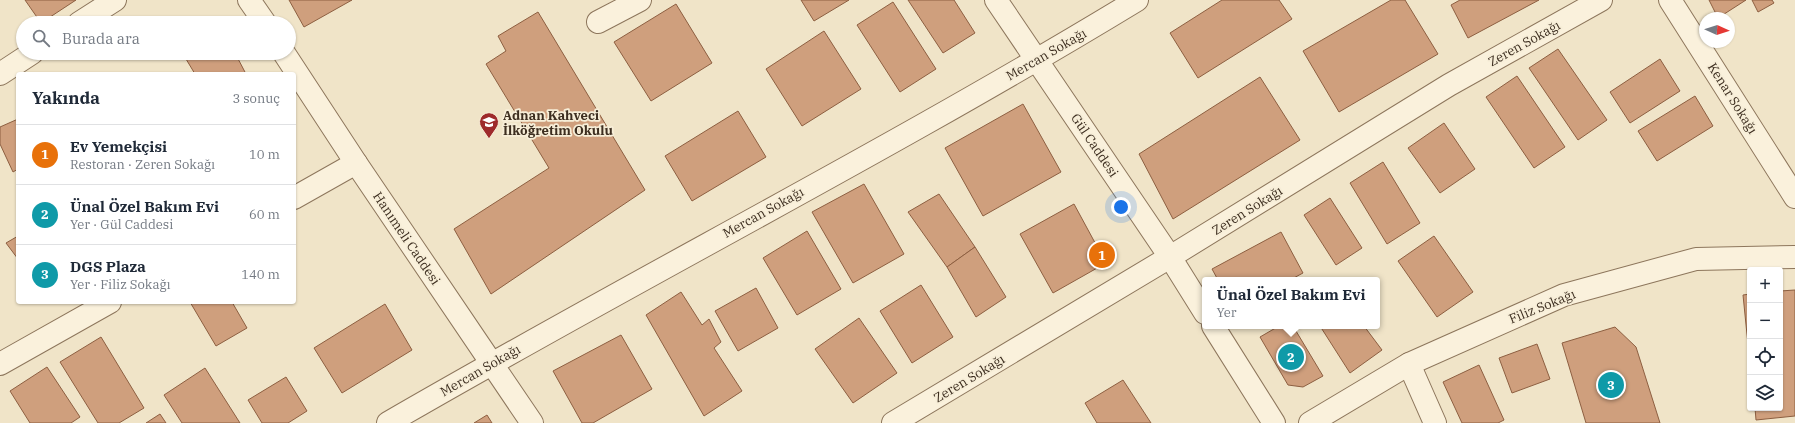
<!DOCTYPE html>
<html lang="tr">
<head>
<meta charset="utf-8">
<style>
	body { margin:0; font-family:"IBM Plex Serif",serif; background:#f2f2f3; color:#1f2937 }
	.controls { position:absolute; right:12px; bottom:12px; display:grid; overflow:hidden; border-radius:4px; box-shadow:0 1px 3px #0004 }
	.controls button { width:36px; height:36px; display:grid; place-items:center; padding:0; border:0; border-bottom:1px solid #e0e1e3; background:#fff; color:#1f2937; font:20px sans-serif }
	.compass { position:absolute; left:1699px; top:12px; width:36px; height:36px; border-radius:50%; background:#fff; box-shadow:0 1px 3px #0004; rotate:93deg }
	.you { position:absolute; left:1121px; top:207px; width:14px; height:14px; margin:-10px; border:3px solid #fff; border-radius:50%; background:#1a73e8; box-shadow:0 0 0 6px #1a73e833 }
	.badge { display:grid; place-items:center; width:26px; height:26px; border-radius:50%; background:#9e2a2b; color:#fff; font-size:13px; font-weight:700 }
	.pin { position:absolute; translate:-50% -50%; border:2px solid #fff; box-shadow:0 1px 4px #0006 }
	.popup { position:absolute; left:1202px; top:277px; width:178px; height:52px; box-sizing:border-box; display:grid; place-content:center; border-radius:4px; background:#fff; filter:drop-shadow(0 1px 3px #0005); font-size:13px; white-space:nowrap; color:#747a83 }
	.popup b { font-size:15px; color:#1f2937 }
	.popup::after { content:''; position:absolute; left:50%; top:100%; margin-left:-8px; border:8px solid transparent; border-top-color:#fff }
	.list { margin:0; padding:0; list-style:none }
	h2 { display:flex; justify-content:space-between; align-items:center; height:52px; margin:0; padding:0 16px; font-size:17px }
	h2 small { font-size:13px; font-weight:400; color:#747a83 }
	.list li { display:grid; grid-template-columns:26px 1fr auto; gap:12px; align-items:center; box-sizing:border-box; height:60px; padding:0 16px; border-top:1px solid #e0e1e3 }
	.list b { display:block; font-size:15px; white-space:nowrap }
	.list p { margin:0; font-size:13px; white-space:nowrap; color:#747a83 }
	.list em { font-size:13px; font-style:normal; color:#747a83 }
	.icon { flex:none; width:22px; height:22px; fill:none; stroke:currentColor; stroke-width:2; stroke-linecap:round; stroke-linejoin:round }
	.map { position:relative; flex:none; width:1795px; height:423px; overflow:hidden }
	.search { position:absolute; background:#fff; box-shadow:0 1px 3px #0004; left:16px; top:16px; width:280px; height:44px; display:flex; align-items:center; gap:10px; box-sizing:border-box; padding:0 14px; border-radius:22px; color:#747a83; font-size:15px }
	.panel { position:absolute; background:#fff; box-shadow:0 1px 3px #0004; left:16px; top:72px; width:280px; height:232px; border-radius:4px }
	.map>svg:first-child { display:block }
</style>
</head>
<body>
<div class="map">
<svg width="1795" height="423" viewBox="0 0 1795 423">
	<rect width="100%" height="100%" fill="#f0e4c8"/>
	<g fill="#cf9f7d" stroke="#8d5f41">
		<path d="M25,0H76L41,23Z"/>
		<path d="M289,0H352L304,27Z"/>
		<path d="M801,0H849L814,21Z"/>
		<path d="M908,0H954L975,33L943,53Z"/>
		<path d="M1222,0H1279L1292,19L1198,78L1170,33Z"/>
		<path d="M1391,0H1405L1438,54L1339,112L1303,51Z"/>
		<path d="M1460,0H1539L1468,38L1451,5Z"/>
		<path d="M1709,0H1746L1718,18Z"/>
		<path d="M1752,0H1772L1774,3L1758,12Z"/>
		<path d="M893,2L936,69L900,92L857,25Z"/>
		<path d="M676,4L712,63L651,101L614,42Z"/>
		<path d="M538,12L645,190L491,294L454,229L549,168L486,64L506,51L498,36Z"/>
		<path d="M824,31L861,89L802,126L766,69Z"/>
		<path d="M1558,49L1607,120L1578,140L1529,68Z"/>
		<path d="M196,53H235L246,74H195L186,59Z"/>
		<path d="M1660,59L1680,91L1630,123L1610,92Z"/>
		<path d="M1517,76L1565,147L1534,168L1486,97Z"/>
		<path d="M1260,77L1300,140L1173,219L1139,154Z"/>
		<path d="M1695,96L1713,126L1657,161L1638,131Z"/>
		<path d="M1023,104L1061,172L983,216L945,148Z"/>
		<path d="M738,111L766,157L692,201L665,156Z"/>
		<path d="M18,119V169L13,172L0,144V127Z"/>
		<path d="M1444,123L1475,169L1440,193L1408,148Z"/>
		<path d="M1383,162L1420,223L1387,244L1350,183Z"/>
		<path d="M864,184L904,254L853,283L812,212Z"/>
		<path d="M939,194L975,247L947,267L908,212Z"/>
		<path d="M1330,198L1362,248L1336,265L1304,215Z"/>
		<path d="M1074,204L1106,263L1053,293L1020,234Z"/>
		<path d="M807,231L841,289L797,315L763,258Z"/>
		<path d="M1281,232L1303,273L1290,280H1218L1212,269Z"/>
		<path d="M18,236V259L6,243Z"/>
		<path d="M1434,236L1473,292L1437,317L1398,261Z"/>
		<path d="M975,247L1006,297L976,317L947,267Z"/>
		<path d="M921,285L953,337L912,363L880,311Z"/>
		<path d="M756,288L778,328L738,351L715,311Z"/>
		<path d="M1795,290V416L1756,420L1755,408H1780V291Z"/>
		<path d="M681,292L702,325L709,319L721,342L714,348L742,391L704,416L646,315Z"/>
		<path d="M1750,294V364L1743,295Z"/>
		<path d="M190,302H232L247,328L216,346Z"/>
		<path d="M385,304L412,350L342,393L314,348Z"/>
		<path d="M859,318L897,373L853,403L815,349Z"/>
		<path d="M1279,326H1293L1323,376L1303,387L1288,385L1260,337Z"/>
		<path d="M1320,326H1364L1382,350L1350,373Z"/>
		<path d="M1615,327L1636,347L1660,423H1586L1562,343Z"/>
		<path d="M621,335L652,389L593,423H582L553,371Z"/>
		<path d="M101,337L144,408L119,423H98L60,362Z"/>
		<path d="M1537,344L1550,379L1512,393L1499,358Z"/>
		<path d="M1479,365L1504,420L1498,423H1462L1443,382Z"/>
		<path d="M47,367L80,417L71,423H30L10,391Z"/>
		<path d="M205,368L240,423H182L164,395Z"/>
		<path d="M286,377L307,411L288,423H262L248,400Z"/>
		<path d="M1123,380L1151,423H1097L1085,403Z"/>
		<path d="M160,414L166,423H146Z"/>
		<path d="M487,415L492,423H474Z"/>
	</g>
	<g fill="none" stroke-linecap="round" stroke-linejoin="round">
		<defs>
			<g id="street">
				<path d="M249,0L265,23"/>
				<path d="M996,0L1170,257L1205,313"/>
				<path d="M1670,0L1795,197"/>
				<path d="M598,22L640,0"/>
				<path d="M79,23L115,0"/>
				<path d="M284,53L356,163L532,423"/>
				<path d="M0,74L32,53"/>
				<path d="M294,198L356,163"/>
				<path d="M1213,326L1274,423"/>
				<path d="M0,364L110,302"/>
				<path d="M1409,364L1435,423"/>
				<path d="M388,423C636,279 892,149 1137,0"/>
				<path d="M893,423L1170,257L1449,85L1601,0"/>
				<path d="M1310,423L1409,364L1564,295L1696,259L1795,257"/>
			</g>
		</defs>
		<use href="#street" stroke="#8d765c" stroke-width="24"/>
		<use href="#street" stroke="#faf1dc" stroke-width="22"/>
	</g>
	<defs>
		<symbol id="school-pin" viewBox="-11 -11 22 30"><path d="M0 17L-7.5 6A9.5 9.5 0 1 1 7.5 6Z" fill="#9e2a2b" stroke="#f7eed8"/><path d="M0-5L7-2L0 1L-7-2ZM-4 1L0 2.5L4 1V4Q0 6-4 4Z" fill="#fff"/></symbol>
	</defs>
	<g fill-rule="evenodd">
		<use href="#school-pin" x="478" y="111" width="22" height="30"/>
	</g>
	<g text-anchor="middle" stroke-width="3.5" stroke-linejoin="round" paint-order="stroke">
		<g font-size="13" fill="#3d2e20" stroke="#f7eed8">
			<text transform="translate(1524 43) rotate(-29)" y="5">Zeren Sokağı</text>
			<text transform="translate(1046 54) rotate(-30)" y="5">Mercan Sokağı</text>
			<text transform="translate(1733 98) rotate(58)" y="5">Kenar Sokağı</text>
			<text transform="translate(1095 145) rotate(56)" y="5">Gül Caddesi</text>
			<text transform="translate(1247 210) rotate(-32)" y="5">Zeren Sokağı</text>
			<text transform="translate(763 212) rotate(-29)" y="5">Mercan Sokağı</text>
			<text transform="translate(407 238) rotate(56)" y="5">Hanımeli Caddesi</text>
			<text transform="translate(1542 306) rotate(-22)" y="5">Filiz Sokağı</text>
			<text transform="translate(480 370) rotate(-30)" y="5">Mercan Sokağı</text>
			<text transform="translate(969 378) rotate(-31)" y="5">Zeren Sokağı</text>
		</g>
		<g font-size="13" font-weight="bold" fill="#3d2e20" stroke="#f7eed8" text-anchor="start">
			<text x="503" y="120">Adnan Kahveci<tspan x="503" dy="15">İlköğretim Okulu</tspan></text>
		</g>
	</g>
</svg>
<div class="controls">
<button>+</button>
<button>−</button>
<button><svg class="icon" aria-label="locate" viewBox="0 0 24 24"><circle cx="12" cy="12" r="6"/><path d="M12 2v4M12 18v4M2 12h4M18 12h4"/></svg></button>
<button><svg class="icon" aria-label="layers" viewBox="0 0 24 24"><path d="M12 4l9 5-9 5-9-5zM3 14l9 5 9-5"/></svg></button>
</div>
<svg class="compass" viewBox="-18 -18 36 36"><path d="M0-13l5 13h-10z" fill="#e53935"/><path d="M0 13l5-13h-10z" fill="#747a83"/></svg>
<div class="you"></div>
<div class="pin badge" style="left:1102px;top:255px;background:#e8710a">1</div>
<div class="pin badge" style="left:1291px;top:357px;background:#0f9aa8">2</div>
<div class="popup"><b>Ünal Özel Bakım Evi</b>Yer</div>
<div class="pin badge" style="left:1611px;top:385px;background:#0f9aa8">3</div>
<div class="search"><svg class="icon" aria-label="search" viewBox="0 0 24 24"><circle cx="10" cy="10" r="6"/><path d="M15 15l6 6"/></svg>Burada ara</div>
<section class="panel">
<h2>Yakında<small>3 sonuç</small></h2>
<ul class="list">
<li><span class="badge" style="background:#e8710a">1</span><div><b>Ev Yemekçisi</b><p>Restoran · Zeren Sokağı</p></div><em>10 m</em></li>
<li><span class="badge" style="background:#0f9aa8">2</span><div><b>Ünal Özel Bakım Evi</b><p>Yer · Gül Caddesi</p></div><em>60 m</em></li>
<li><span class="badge" style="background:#0f9aa8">3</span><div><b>DGS Plaza</b><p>Yer · Filiz Sokağı</p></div><em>140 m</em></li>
</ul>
</section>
</div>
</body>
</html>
